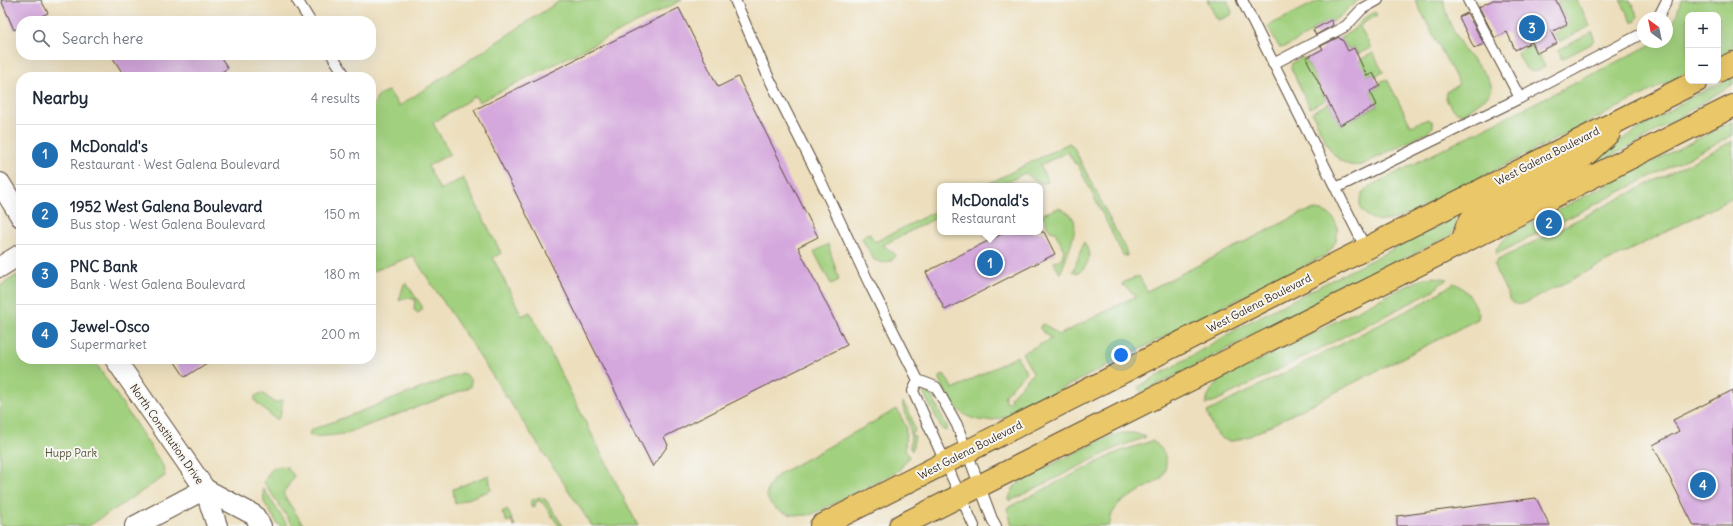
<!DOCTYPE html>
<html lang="en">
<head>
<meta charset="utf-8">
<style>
	body { margin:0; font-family:Delius,sans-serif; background:#f6f6f7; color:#1f2937 }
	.controls { position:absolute; right:12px; top:12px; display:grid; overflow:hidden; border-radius:8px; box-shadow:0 4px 16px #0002 }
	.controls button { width:36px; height:36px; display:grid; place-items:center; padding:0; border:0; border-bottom:1px solid #e0e1e3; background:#fff; color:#1f2937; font:20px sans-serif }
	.compass { position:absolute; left:1637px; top:12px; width:36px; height:36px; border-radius:50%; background:#fff; box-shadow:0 4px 16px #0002; rotate:327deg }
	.you { position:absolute; left:1121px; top:355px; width:14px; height:14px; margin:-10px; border:3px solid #fff; border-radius:50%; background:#1a73e8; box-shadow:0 0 0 6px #1a73e833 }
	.badge { display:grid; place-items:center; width:26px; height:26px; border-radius:50%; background:#1f6fb2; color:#fff; font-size:13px; font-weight:700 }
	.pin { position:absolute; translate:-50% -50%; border:2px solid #fff; box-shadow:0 1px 4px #0006 }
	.popup { position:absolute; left:937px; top:183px; width:106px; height:52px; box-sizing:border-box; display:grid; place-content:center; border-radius:8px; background:#fff; filter:drop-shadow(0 1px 3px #0005); font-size:13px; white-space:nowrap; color:#747a83 }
	.popup b { font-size:15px; color:#1f2937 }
	.popup::after { content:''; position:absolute; left:50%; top:100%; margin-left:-8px; border:8px solid transparent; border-top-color:#fff }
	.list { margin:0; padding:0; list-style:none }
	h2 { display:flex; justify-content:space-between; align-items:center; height:52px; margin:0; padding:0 16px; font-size:17px }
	h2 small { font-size:13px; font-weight:400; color:#747a83 }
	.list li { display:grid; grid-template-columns:26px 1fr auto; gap:12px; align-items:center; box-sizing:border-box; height:60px; padding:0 16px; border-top:1px solid #e0e1e3 }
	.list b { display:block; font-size:15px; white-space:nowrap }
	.list p { margin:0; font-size:13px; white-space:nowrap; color:#747a83 }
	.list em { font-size:13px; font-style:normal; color:#747a83 }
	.icon { flex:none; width:22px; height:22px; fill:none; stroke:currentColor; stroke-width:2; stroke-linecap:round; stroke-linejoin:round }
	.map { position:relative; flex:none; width:1733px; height:526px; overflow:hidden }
	.search { position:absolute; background:#fff; box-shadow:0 4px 16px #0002; left:16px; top:16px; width:360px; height:44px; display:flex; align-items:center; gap:10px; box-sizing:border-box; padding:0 14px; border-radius:16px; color:#747a83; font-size:15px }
	.panel { position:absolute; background:#fff; box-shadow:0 4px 16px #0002; left:16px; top:72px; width:360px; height:292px; border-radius:16px }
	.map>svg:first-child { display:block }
</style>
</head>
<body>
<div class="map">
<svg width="1733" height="526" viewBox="0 0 1733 526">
	<rect width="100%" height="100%" fill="#f6f6f2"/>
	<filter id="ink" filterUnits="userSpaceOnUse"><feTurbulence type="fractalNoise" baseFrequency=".025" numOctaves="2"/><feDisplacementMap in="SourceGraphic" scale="8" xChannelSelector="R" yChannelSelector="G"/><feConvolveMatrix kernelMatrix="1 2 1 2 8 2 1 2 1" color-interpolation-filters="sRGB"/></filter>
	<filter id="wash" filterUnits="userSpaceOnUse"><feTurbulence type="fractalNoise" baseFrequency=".012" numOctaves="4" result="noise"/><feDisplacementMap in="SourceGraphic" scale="16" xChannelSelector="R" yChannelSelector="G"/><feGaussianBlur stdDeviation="0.9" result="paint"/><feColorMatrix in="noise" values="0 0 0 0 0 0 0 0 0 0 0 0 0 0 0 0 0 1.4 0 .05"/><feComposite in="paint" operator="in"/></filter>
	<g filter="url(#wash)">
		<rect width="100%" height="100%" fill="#eddfbd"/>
		<g fill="#a1d07e" stroke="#6e7d4e">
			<path d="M561,0H682L479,102L475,96L433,123L450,154L428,166L440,190L463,178L501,253L493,258L522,316L530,312L638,526H592L413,256L371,272V109C375,101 379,92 389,91L399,106Z"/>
			<path d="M1207,0H1227L1232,11L1231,15L1219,20L1217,19Z"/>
			<path d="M1320,0H1359C1349,6 1342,16 1332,22L1331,20L1312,30L1313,32L1285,47H1279L1268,26Z"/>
			<path d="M1415,0H1444C1443,14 1460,46 1470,57C1479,67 1490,76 1492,90L1489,95L1464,114C1454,113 1444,102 1446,92L1459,84Z"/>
			<path d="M1557,0H1577L1590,26L1559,42L1554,33L1569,25Z"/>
			<path d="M1620,0H1630L1638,16L1635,22H1632Z"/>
			<path d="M1681,0H1733V49L1718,57V15H1688V72L1403,217C1397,218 1390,221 1384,221C1363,221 1351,202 1368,187L1656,42H1667V32L1675,20Z"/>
			<path d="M1375,12L1377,16L1363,23L1360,27L1371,48L1358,54L1354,47L1349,50L1340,37L1352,31L1363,19Z"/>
			<path d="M1593,32L1594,39L1591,44L1562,59L1558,50Z"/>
			<path d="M1531,45L1537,56L1539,55L1545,67C1525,77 1526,68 1517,52Z"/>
			<path d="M1373,53L1383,72L1375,77L1373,73L1363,78L1357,64L1362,61L1361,59Z"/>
			<path d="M1302,58H1305L1326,100L1310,108L1291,68L1292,63Z"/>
			<path d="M1733,77V84L1639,142L1593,165L1589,160L1693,96Z"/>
			<path d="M1387,79L1411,126L1428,119L1433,122V127L1428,132L1362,165C1332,171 1322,132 1312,112L1329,103L1340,125L1377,106L1370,91L1380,86L1378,83Z"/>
			<path d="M1733,121V135L1495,255C1498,242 1507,236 1518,230Z"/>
			<path d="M1733,141V198L1525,303L1519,305L1512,303L1497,273L1494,265L1498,260Z"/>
			<path d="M1069,143L1073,146L1126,251L1127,256L1123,255L1077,163L1075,164L1068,152L1040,165L1048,182C1040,186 1032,178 1025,173L1000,186H984Z"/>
			<path d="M1059,208C1065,211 1071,214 1074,220C1078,232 1065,261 1060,274L1054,262L1062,258L1064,250L1055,232L1050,231L1042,214Z"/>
			<path d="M940,209V216L883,245L895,254L896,256L892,260L884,263L874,260L862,239L866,234L869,233L875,242Z"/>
			<path d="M1312,210C1342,209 1345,241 1324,256L1008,416C980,426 962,420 947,394C944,389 940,383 940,377L944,374L953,389L1017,356L1026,372L1004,396L1007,403L1011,401L1010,398L1033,373L1022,353L1052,339L1040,329V327L1042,324L1046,325L1059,335L1136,296L1122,284L1124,282L1139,276L1147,291L1302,213Z"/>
			<path d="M1454,218L1458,222L1451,235L1141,393L1138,387L1251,321Z"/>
			<path d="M1084,242C1092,255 1090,264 1078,273L1073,272Z"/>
			<path d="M828,244L839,280L831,284L814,252Z"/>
			<path d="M21,275V359H93L158,458L163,466L165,476L89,526H0V286L16,276Z"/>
			<path d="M1434,277L1447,279L1430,293L1216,401L1206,404C1208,393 1213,386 1222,379L1396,291L1422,279Z"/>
			<path d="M406,283L422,306V310L418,313L414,310L415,299L406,298L399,301L404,284Z"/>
			<path d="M1454,283C1467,289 1474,301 1479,314L1478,319L1250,436C1245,437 1238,441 1232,441C1216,441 1211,424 1207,412L1426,301Z"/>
			<path d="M462,373L467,375L471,381L470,387L461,391L344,434L316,437L309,434L311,430Z"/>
			<path d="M928,389L947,426L946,431L942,429L924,394L925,390Z"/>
			<path d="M262,393L275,403L283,400L280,417L278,419H275L255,401V396Z"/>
			<path d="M903,402L911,416L915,432L912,433V436H915L912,451L910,447C911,439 911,432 909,424C907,415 902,411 903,402Z"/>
			<path d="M897,409L906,427L905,449L909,457L900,469L895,473L813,514C784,521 746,500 781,473Z"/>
			<path d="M1123,433H1134L1146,437L1116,448L1012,500H1008L1014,487L1025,478L1109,436Z"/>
			<path d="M1152,441C1167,450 1170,464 1161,479L1119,503L1112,514L1109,526H1012L1007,508L1118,452Z"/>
			<path d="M281,466L287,467L294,476L283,494L304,526H293L264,482L272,468Z"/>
			<path d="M489,475L491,490L455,504L453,489Z"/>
			<path d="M263,488L288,526H279L264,502Z"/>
			<path d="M540,497L546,500L563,526H559L543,503L537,500L534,508L531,507V500Z"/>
			<path d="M507,509L515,526H514L511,520L507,522L502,512Z"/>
		</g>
		<g id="blocks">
			<g fill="#d4a7dd">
				<path d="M1,0H41L48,13L31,21H21V26L14,30Z"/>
				<path d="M1493,0H1556L1567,24L1551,32L1557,43L1537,53L1532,42L1515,50L1507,32L1495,38L1479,7Z"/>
				<path d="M679,8L718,87L738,77L818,237L798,247L847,345L664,437L668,445L653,467L474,110Z"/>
				<path d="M1467,13L1484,44L1474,48L1459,17Z"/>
				<path d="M1331,20L1333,25L1316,35L1313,30Z"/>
				<path d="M1339,37L1341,40L1342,39L1348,51L1354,48L1367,76L1373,73L1380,86L1370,91L1377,105L1340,125L1306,58L1323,49L1321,46Z"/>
				<path d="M111,55H219L228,68L214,77H125Z"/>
				<path d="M1006,232H1044L1055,254L945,310L926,272Z"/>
				<path d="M173,359H213L185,377Z"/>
				<path d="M1733,390V526H1694L1653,445L1679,431L1673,420Z"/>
				<path d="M1536,498L1550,526H1397V516Z"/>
			</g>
		</g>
	</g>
	<g filter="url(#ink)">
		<use href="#blocks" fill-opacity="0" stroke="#564536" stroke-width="1"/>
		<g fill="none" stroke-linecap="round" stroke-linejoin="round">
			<defs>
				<g id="service">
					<path d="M297,0L310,21"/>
					<path d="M735,0L767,74L818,175L869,283L918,380L936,387L957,425L992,519L996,526"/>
					<path d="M1242,0L1365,247"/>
					<path d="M1468,0L1520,98"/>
					<path d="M1658,18L1667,0"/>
					<path d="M332,55L346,77"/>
					<path d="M1273,64L1346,26L1362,9L1378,0"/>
					<path d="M1336,188L1520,98L1643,33"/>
					<path d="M918,380L913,391L974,526"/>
				</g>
				<g id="minor">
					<path d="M0,183L21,217"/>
					<path d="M0,267L21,254"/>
					<path d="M115,359L205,489L217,526"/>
					<path d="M205,489L254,515L261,526"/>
					<path d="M135,526L205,489"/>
				</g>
				<g id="primary">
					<path d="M1718,71L1733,63"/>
					<path d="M1462,243L1467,226L1474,215L1582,158L1609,133"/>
					<path d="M821,526C1113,377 1404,228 1697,81"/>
					<path d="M900,526L1733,106"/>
				</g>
			</defs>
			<use href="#service" stroke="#564536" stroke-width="12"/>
			<use href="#minor" stroke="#564536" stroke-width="22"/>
			<use href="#primary" stroke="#564536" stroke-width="24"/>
			<use href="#service" stroke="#fff" stroke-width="10"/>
			<use href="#minor" stroke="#fff" stroke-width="20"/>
			<use href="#primary" stroke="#eac769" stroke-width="22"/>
		</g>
	</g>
	<g text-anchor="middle" stroke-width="4" stroke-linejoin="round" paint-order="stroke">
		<g font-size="11" fill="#3b2a1e" stroke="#f6f6f2">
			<text transform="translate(1547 156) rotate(-27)" y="4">West Galena Boulevard</text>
			<text transform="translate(1259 303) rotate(-27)" y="4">West Galena Boulevard</text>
			<text transform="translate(167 434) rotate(55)" y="4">North Constitution Drive</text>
			<text transform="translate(970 450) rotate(-27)" y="4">West Galena Boulevard</text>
		</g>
		<g font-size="11" fill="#545436" stroke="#f6f6f2">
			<text x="71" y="457">Hupp Park</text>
		</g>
	</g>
</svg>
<div class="controls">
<button>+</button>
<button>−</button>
</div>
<svg class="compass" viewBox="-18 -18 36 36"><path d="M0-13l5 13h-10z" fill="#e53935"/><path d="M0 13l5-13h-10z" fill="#747a83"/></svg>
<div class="you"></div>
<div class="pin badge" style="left:990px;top:263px">1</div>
<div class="popup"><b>McDonald's</b>Restaurant</div>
<div class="pin badge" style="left:1549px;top:223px">2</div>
<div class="pin badge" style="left:1532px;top:28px">3</div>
<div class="pin badge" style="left:1703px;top:485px">4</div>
<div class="search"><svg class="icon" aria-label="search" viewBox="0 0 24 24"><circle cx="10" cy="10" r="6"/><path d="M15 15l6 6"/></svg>Search here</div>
<section class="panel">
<h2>Nearby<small>4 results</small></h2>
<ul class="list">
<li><span class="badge">1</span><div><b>McDonald's</b><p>Restaurant · West Galena Boulevard</p></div><em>50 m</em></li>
<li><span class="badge">2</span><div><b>1952 West Galena Boulevard</b><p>Bus stop · West Galena Boulevard</p></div><em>150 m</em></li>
<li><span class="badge">3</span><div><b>PNC Bank</b><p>Bank · West Galena Boulevard</p></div><em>180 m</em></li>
<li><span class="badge">4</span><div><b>Jewel-Osco</b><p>Supermarket</p></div><em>200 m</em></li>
</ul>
</section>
</div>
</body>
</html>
